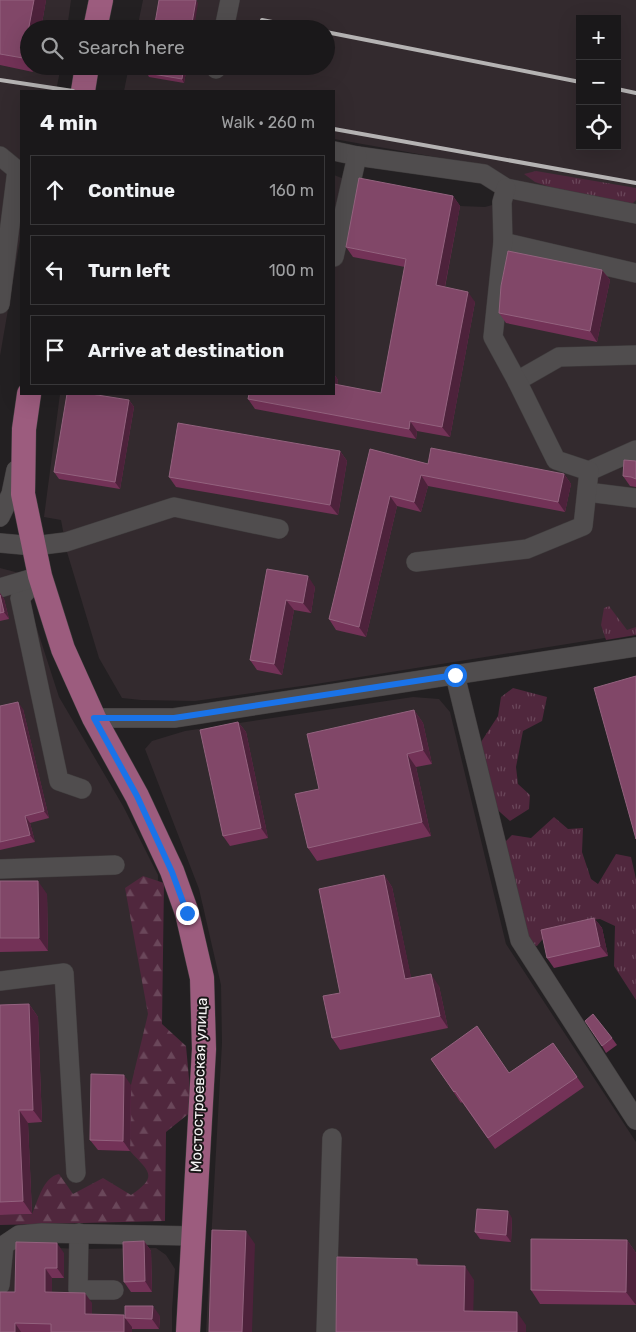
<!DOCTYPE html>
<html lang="en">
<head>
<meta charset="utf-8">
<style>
	body { margin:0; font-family:Rubik,sans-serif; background:#232123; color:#f1f3f6 }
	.controls { position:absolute; right:15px; top:15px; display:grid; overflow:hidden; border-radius:0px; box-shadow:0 5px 20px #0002 }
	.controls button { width:45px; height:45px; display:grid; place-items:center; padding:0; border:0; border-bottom:1px solid #383739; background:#1a181a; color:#f1f3f6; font:25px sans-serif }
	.stop { position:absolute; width:15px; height:15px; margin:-11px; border:4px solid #1a73e8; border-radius:50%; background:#fff }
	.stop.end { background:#1a73e8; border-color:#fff; box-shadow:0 1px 5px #0008 }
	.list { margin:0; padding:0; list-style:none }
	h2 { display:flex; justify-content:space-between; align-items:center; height:65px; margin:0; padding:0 20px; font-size:21px }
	h2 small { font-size:16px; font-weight:400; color:#9fa0a2 }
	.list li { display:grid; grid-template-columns:32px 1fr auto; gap:15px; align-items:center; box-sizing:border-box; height:70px; margin:0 10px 10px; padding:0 10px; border:1px solid #383739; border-radius:0px }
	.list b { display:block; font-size:19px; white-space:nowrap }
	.list em { font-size:16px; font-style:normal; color:#9fa0a2 }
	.icon { flex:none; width:28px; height:28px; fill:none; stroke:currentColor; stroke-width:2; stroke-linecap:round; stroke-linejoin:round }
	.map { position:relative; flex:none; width:636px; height:1332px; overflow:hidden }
	.search { position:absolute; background:#1a181a; box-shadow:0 5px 20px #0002; left:20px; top:20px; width:315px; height:55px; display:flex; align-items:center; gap:12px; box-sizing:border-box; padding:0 18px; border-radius:28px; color:#9fa0a2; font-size:19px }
	.panel { position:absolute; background:#1a181a; box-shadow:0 5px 20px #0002; left:20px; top:90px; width:315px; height:305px; border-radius:0px }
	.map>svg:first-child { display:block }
</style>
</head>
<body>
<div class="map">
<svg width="636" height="1332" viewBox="0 0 636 1332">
	<defs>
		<pattern id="grass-tufts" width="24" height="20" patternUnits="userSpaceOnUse" patternTransform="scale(1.25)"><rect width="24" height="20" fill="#50273d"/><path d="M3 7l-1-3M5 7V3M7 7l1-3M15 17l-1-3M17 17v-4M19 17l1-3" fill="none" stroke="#6a475a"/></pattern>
		<pattern id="forest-firs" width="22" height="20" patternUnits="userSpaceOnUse" patternTransform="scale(1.25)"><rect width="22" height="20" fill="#50273d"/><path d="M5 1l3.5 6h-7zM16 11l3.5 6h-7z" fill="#6a475a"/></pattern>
	</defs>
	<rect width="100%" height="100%" fill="#232022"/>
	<g fill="#332a2e" fill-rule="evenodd">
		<path d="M0,0H71L67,29H29V66H61L56,91H21V234L0,356Z"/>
		<path d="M143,0H636V208L507,181L486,166L334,139V91H124L129,66H326V29H137ZM580,19H617V146H580Z"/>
		<path d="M334,175L367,188L460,206L485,207L514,199L636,224V633L316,684L195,701L141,700L122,698L99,658L67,552L61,520L44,517L60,394H334Z"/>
		<path d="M0,568L19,573L59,697L123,806L158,875L155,1210L0,1215Z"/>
		<path d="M413,697L439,699L450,712L506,944L636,1142V1332H206L222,1043L221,985L199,889L145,749L152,741L185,731Z"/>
		<path d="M0,1245L79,1249L156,1248L166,1255L175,1269L172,1310V1332H0Z"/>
	</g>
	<g fill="url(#grass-tufts)">
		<path d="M536,171L636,188V200L632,204L576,196L535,182L524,174Z"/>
		<path d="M609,606L627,630L636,627V635L606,640L601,625L604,608Z"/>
		<path d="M513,688L547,697L542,721L523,731L516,767L518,784L530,795L529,809L510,821L492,805L479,745L498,716L501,697Z"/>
		<path d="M554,817L568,829L583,828L582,852L591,879L598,884L616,854L631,857L636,879V1000L614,966L615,926L600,919L580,921L552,928L537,946L530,945L503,844L512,835L531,838Z"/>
	</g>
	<path fill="url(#forest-firs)" d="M143,876L164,883L162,1024L186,1046L192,1111L166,1132L165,1221L0,1225V1215L32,1214C38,1201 43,1177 59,1174L73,1194L103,1178L131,1195C159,1176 149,1172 130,1151L131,1085L148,1014L125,888Z"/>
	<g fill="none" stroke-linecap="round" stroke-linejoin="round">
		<defs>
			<g id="minor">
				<path d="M224,29L230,0"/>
				<path d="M216,69V66"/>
				<path d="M334,151L357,156L484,174L506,188L636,214"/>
				<path d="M0,156L17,170L0,304"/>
				<path d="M503,242L636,273"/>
				<path d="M334,257L357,156"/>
				<path d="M517,381L559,357L636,355"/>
				<path d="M589,471L636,450"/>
				<path d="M587,492L636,498"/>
				<path d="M0,517L11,494L16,470"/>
				<path d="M0,543L34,546L66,542L174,507L279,529"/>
				<path d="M416,562L527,549L583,526L589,471L556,460L517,381L493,337L503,242L502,202L506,188"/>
				<path d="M40,576L20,598L59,781L82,789"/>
				<path d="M0,588L40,576"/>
				<path d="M455,675L520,940L636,1120"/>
				<path d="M94,718H174L636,647"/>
				<path d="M0,869L115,865"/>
				<path d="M0,981L64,973L76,1173"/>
				<path d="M79,1233L78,1290H114"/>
				<path d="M0,1285L4,1245L19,1235L42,1233L193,1236"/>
				<path d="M326,1332L332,1138"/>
			</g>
			<g id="major">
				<path d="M95,29L101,0"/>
				<path d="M83,91L87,66"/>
				<path d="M29,394L24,429L23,494L40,576L63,649L94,718L137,796L172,871L187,913L202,978L204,1049L188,1332"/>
			</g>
		</defs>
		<use href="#minor" stroke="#403d3e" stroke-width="20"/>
		<use href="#major" stroke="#403d3e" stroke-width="25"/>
		<use href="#minor" stroke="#504d4e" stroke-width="19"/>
		<use href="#major" stroke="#9c5c7e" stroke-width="24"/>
		<g stroke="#b5b3b3" stroke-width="4">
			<path d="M262,20L308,29"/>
			<path d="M326,32L580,82"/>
			<path d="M0,80L73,91"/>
			<path d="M617,89L636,93"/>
			<path d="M334,129L636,183"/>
		</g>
	</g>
	<g fill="#733257">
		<path d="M0,0H46L41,29L29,66H34L33,72L0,65Z"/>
		<path d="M148,66H187L184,83L149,77L147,73Z"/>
		<path d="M453,196L460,206L445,287L475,302L450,437L417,431L416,439L255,409L248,399L334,394V374L338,380L337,385L381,393L405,267L353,257L346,247Z"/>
		<path d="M602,270L610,280L597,342L506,323L499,313Z"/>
		<path d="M129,400L134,407L120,489L59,479L54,472Z"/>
		<path d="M370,449L428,464L564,474L571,484L565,512L428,486L421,512L397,506L366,637L336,630L329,619Z"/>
		<path d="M340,451L347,461L338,515L176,487L169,477Z"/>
		<path d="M636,461V487L630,486L623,476Z"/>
		<path d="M267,569L315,587L311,613L294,610L282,675L257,670L250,660Z"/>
		<path d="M0,593L4,599L9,619L0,621Z"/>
		<path d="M0,706L23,709L49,818L30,823L35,842L0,850Z"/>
		<path d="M414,710L423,723L432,764L416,767L431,836L317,861L308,848Z"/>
		<path d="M238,722L246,732L268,838L230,846L223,836Z"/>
		<path d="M384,875L392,887L411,978L439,986L448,1028L340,1050L332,1038L340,993Z"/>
		<path d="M0,881L47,894L48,951L0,952Z"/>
		<path d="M594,918L602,928L608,956L554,968L547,958Z"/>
		<path d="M29,1004L38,1017L42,1122L28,1123L32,1214L0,1215V1005Z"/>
		<path d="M612,1038L617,1045L606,1053L602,1046Z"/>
		<path d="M553,1043L584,1087L495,1149L462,1102L461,1103L431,1059L509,1073Z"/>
		<path d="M131,1085L130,1151L98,1150L90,1140Z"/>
		<path d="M512,1218L511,1242L480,1239L475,1232Z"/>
		<path d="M627,1240L636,1253V1305L540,1304L531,1290Z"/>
		<path d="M144,1241L151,1251L152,1292H131L124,1282Z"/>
		<path d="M64,1253V1278H52V1292L92,1303V1314L124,1315L125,1316H160L159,1329H132V1327V1332H0L15,1292Z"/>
	</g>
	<g fill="#4d223b">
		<path d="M34,0H46L41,29H29Z"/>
		<path d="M196,0L198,3L194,29H191Z"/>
		<path d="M29,29V66H34L33,72L23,58Z"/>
		<path d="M184,66H187L184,83L182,79Z"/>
		<path d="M453,196L460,206L443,296L436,285Z"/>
		<path d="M602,270L610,280L597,342L590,331Z"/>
		<path d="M468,292L475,302L450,437L442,427Z"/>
		<path d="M334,374L338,380L336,393L334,390Z"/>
		<path d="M129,400L134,407L120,489L115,482Z"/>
		<path d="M410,421L417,431L416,439L409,429Z"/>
		<path d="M340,451L347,461L338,515L330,505Z"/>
		<path d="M564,474L571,484L565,512L558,502Z"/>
		<path d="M421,475L428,486L421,512L414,502Z"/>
		<path d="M390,496L397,506L366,637L359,627Z"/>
		<path d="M308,576L315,587L311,613L303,603Z"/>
		<path d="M0,593L4,599L9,619L4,612Z"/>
		<path d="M286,600L294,610L282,675L274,664Z"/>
		<path d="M18,702L23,709L49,818L44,811Z"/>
		<path d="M414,710L423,723L432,764L423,750Z"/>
		<path d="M238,722L246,732L268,838L261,828Z"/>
		<path d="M407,754L416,767L431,836L422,822Z"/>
		<path d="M25,816L30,823L35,842L30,835Z"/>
		<path d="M384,875L392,887L414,991L405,979Z"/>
		<path d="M38,881L47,894L48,951L39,938Z"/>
		<path d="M594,918L602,928L608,956L600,946Z"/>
		<path d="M431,974L439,986L448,1028L440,1016Z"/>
		<path d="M29,1004L38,1017L42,1122L33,1110Z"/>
		<path d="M124,1075L131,1085L130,1151L123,1141Z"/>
		<path d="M19,1110L28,1123L32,1214L23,1201Z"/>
		<path d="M508,1211L512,1218L511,1242L506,1235Z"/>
		<path d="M246,1231L255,1244L252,1332H242Z"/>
		<path d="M627,1240L636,1253V1305L626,1292Z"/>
		<path d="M144,1241L151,1251L152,1292L145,1281Z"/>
		<path d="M57,1243L64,1253V1278L57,1268Z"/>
		<path d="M417,1259L426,1272L417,1265Z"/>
		<path d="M465,1266L474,1280L473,1325L464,1311Z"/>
		<path d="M45,1268L52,1278V1303L45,1292Z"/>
		<path d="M85,1293L92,1303V1324L85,1314Z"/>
		<path d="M153,1306L160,1316L159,1329L152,1319Z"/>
		<path d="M517,1312L526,1325V1332H517Z"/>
		<path d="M124,1315L127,1318H125L132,1327V1332H124Z"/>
		<path d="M15,1323L21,1332H15Z"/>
	</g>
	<g fill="#814768" stroke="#93627e">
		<path d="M0,0H34L23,58L0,54Z"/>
		<path d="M159,0H196L191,29H154Z"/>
		<path d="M148,66H184L182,79L147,73Z"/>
		<path d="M359,178L453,196L436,285L468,292L442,427L410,421L409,429L248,399L249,394H334V384L381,393L406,259L346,247Z"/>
		<path d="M508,251L602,270L590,331L499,313L501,286Z"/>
		<path d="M67,394H91L129,400L115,482L54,472Z"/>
		<path d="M178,423L340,451L330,505L169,477Z"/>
		<path d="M431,448L564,474L558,502L421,475L414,502L390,496L359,627L329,619L370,449L428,464Z"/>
		<path d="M624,460L636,461V479L631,477L623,476Z"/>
		<path d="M267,569L308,576L303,603L286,600L274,664L250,660Z"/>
		<path d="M0,595L4,612L0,613Z"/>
		<path d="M636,676V839L594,688Z"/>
		<path d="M18,702L44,811L25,816L30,835L0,842V706Z"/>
		<path d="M414,710L423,750L407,754L422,822L308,848L295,794L319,789L307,734Z"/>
		<path d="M238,722L261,828L223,836L200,730Z"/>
		<path d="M384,875L405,979L431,974L440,1016L332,1038L323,996L340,993L319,889Z"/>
		<path d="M0,881H38L39,938H0Z"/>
		<path d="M594,918L600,946L547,958L541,930Z"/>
		<path d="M29,1004L33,1110H19L23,1201L0,1202V1005Z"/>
		<path d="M593,1014L612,1038L602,1046L585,1021Z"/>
		<path d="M477,1026L509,1073L553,1043L577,1077L488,1138L455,1091L454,1092L431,1059Z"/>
		<path d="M91,1074L124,1075L123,1141L90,1140Z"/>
		<path d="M477,1209L508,1211L506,1235L475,1232Z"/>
		<path d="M212,1230L246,1231L242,1332H209Z"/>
		<path d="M531,1239L627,1240L626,1292L531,1290Z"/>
		<path d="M144,1241L145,1281L124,1282L123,1242Z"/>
		<path d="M16,1242L57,1243V1268H45V1292L85,1293V1314L124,1315V1332H51V1324L15,1323V1332H0V1292H15Z"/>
		<path d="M337,1257L417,1259V1265L465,1266L464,1311L517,1312V1332H336Z"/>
		<path d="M125,1306H153L152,1319L125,1318Z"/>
	</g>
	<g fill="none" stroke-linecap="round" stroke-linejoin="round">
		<path stroke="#1a73e8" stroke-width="6" d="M187,913L172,872L137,796L94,718H174L455,675"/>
	</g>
	<g text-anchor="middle" stroke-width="4" stroke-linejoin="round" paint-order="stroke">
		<g font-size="15" fill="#f6f4f4" stroke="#1a1718">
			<text transform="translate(199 1085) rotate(-88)" y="5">Мостостроевская улица</text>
		</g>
	</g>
</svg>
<div class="controls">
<button>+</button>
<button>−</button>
<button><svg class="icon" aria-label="locate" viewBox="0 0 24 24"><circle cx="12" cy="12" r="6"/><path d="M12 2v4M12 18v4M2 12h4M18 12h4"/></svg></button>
</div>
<div class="stop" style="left:455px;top:675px"></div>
<div class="stop end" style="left:187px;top:913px"></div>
<div class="search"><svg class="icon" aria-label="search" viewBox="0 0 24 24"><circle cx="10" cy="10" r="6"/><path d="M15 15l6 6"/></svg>Search here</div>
<section class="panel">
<h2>4 min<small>Walk · 260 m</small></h2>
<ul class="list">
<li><svg class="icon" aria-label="ahead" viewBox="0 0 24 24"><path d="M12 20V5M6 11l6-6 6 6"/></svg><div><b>Continue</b></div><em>160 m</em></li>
<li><svg class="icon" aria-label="left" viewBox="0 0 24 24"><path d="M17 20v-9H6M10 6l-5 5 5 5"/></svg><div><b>Turn left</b></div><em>100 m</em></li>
<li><svg class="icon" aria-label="arrive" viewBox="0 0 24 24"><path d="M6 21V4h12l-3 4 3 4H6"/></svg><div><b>Arrive at destination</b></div></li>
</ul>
</section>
</div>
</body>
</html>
